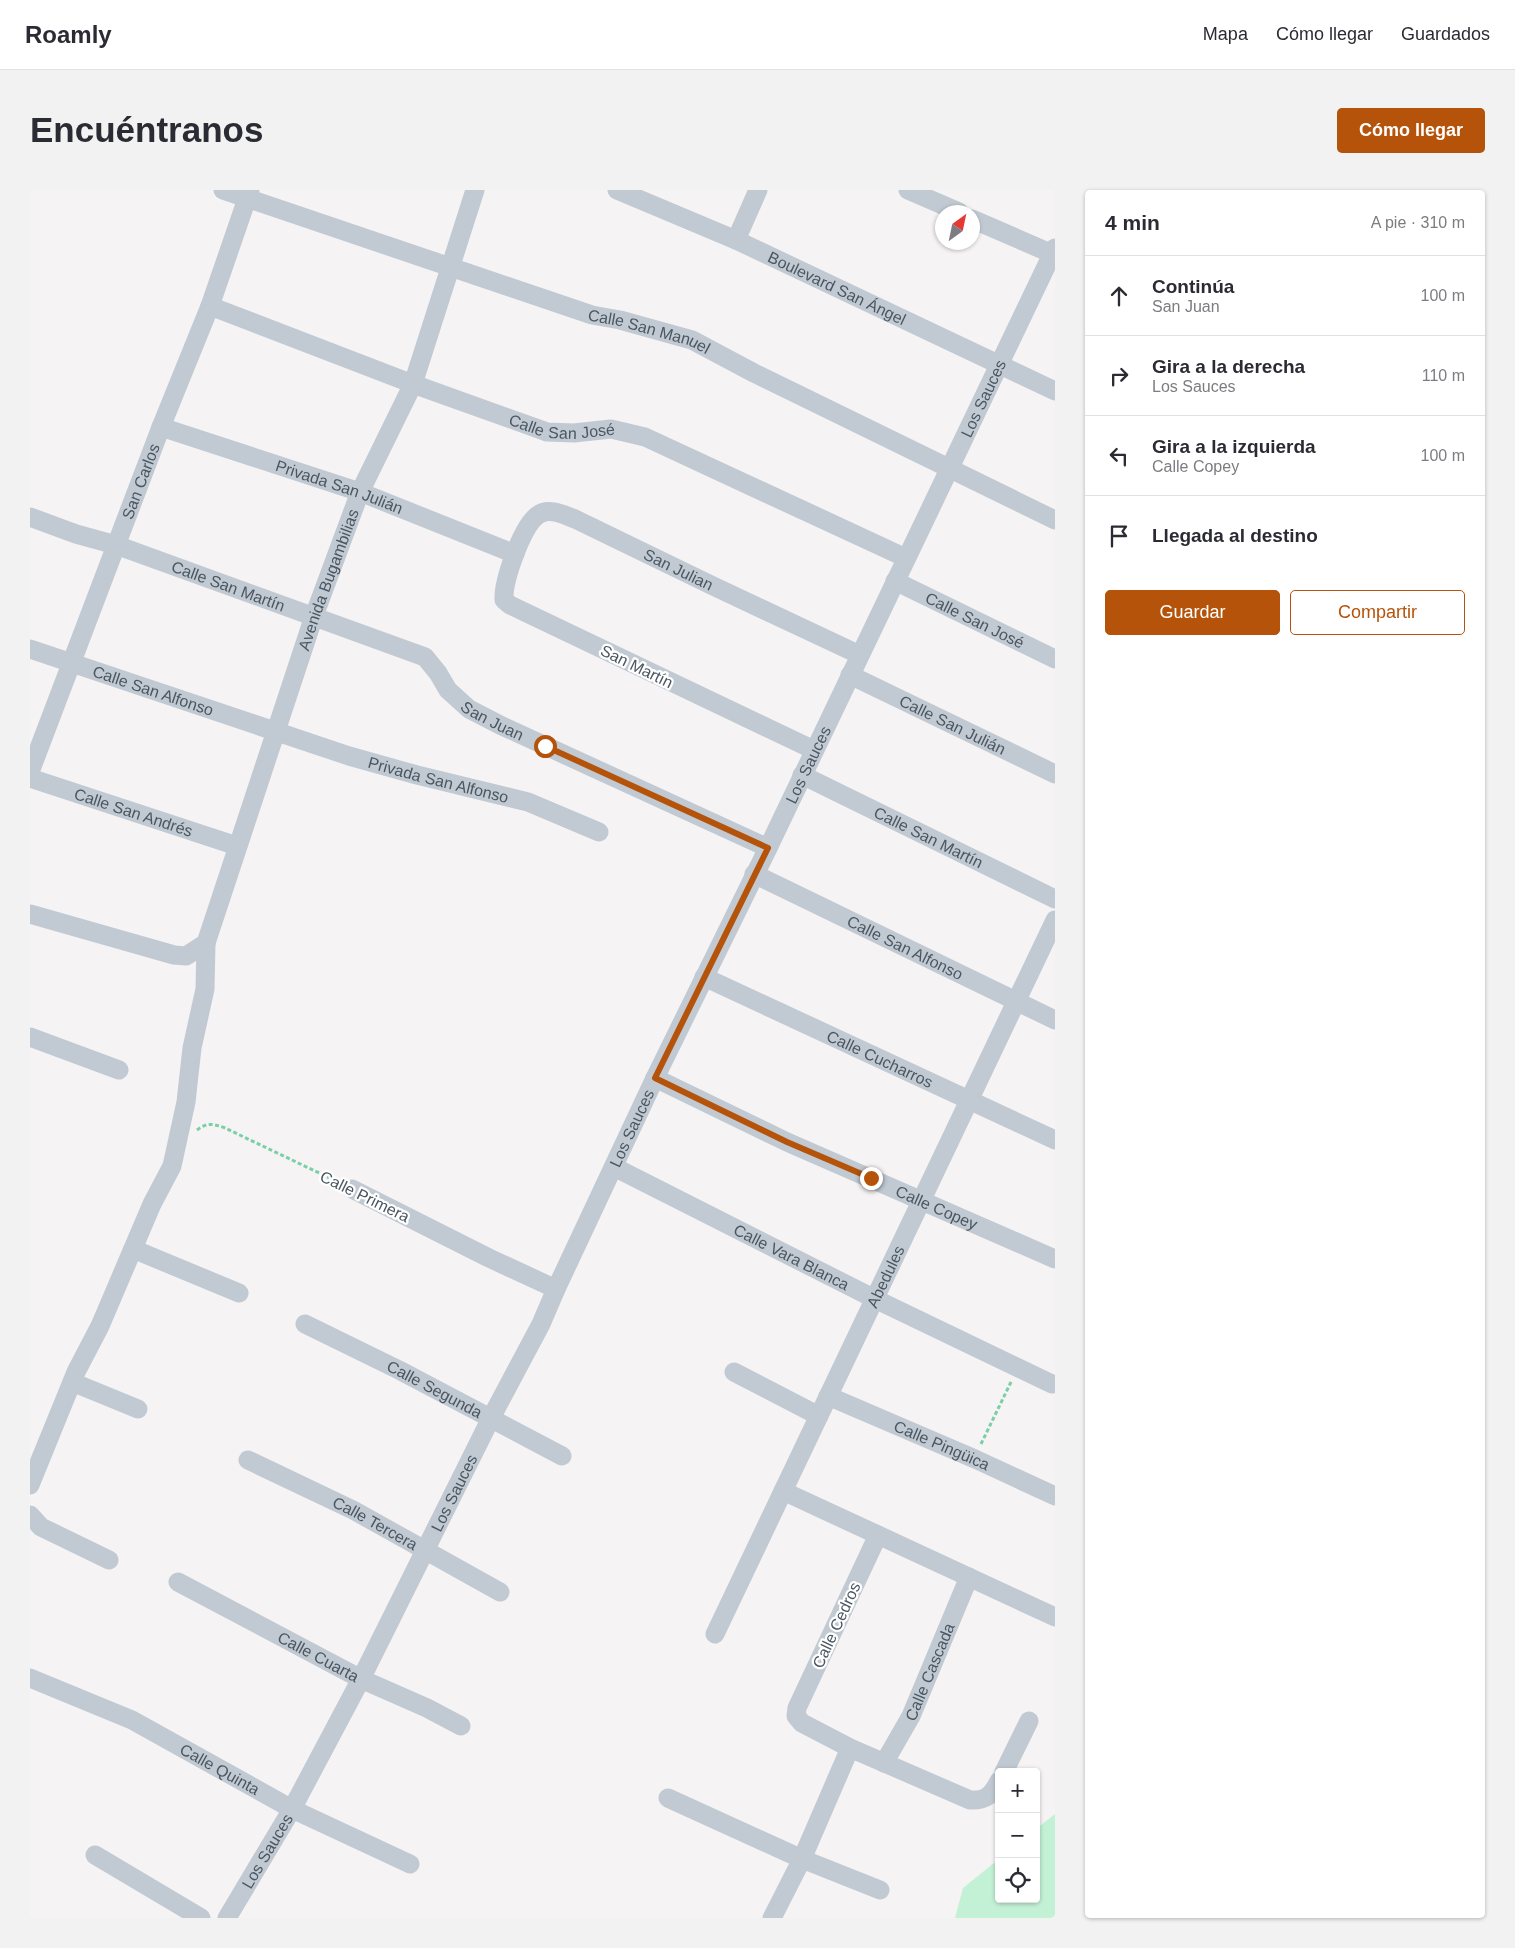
<!DOCTYPE html>
<html lang="es">
<head>
<meta charset="utf-8">
<style>
	body { margin:0; font-family:Arial,sans-serif; background:#f2f2f3; color:#2b2b33 }
	.controls { position:absolute; right:15px; bottom:15px; display:grid; overflow:hidden; border-radius:5px; box-shadow:0 1px 4px #0004 }
	.controls button { width:45px; height:45px; display:grid; place-items:center; padding:0; border:0; border-bottom:1px solid #e1e1e2; background:#fff; color:#2b2b33; font:25px sans-serif }
	.compass { position:absolute; left:905px; top:15px; width:45px; height:45px; border-radius:50%; background:#fff; box-shadow:0 1px 4px #0004; rotate:33deg }
	.stop { position:absolute; width:15px; height:15px; margin:-11px; border:4px solid #b45309; border-radius:50%; background:#fff }
	.stop.end { background:#b45309; border-color:#fff; box-shadow:0 1px 5px #0008 }
	.list { margin:0; padding:0; list-style:none }
	h2 { display:flex; justify-content:space-between; align-items:center; height:65px; margin:0; padding:0 20px; font-size:21px }
	h2 small { font-size:16px; font-weight:400; color:#7c7c81 }
	.list li { display:grid; grid-template-columns:32px 1fr auto; gap:15px; align-items:center; box-sizing:border-box; height:80px; padding:0 20px; border-top:1px solid #e1e1e2 }
	.list b { display:block; font-size:19px; white-space:nowrap }
	.list p { margin:0; font-size:16px; white-space:nowrap; color:#7c7c81 }
	.list em { font-size:16px; font-style:normal; color:#7c7c81 }
	.actions { display:flex; gap:10px; padding:15px 20px }
	.actions a { flex:1; padding:11px 0; border:1px solid #b45309; border-radius:5px; text-align:center; font-size:18px; color:#b45309 }
	.actions .main { background:#b45309; color:#fff }
	.icon { flex:none; width:28px; height:28px; fill:none; stroke:currentColor; stroke-width:2; stroke-linecap:round; stroke-linejoin:round }
	.map { position:relative; flex:none; width:1025px; height:1728px; overflow:hidden; border-radius:5px }
	header { display:flex; align-items:center; gap:30px; box-sizing:border-box; height:70px; padding:0 25px; background:#fff; border-bottom:1px solid #e1e1e2 }
	header strong { font-size:24px }
	nav { display:flex; gap:28px; margin-inline-start:auto; font-size:18px }
	.intro { display:flex; align-items:center; justify-content:space-between; box-sizing:border-box; height:120px; padding:0 30px }
	h1 { margin:0; font-size:35px }
	.button { padding:12px 22px; border-radius:5px; background:#b45309; color:#fff; font-size:18px; font-weight:700 }
	main { display:flex; gap:30px; padding:0 30px }
	aside { flex:1; background:#fff; border-radius:5px; box-shadow:0 1px 4px #0004 }
	.map>svg:first-child { display:block }
</style>
</head>
<body>
<header>
<strong>Roamly</strong>
<nav><a>Mapa</a><a>Cómo llegar</a><a>Guardados</a></nav>
</header>
<div class="intro"><h1>Encuéntranos</h1><a class="button">Cómo llegar</a></div>
<main>
<div class="map">
<svg width="1025" height="1728" viewBox="0 0 1025 1728">
	<rect width="100%" height="100%" fill="#f5f3f3"/>
	<path fill="#c3f1d5" d="M1025,1624V1728H925L933,1698L969,1669V1709H1006V1639Z"/>
	<g fill="none" stroke-linecap="round" stroke-linejoin="round">
		<g stroke="#7ad0a6" stroke-width="3" stroke-dasharray="4 2.5" stroke-linecap="butt">
			<path d="M167,940C177,932 184,934 195,938L308,992"/>
			<path d="M951,1254L981,1192"/>
		</g>
		<g stroke="#c1cad2" stroke-width="19">
			<path id="s1" d="M193,0L562,125L590,130L662,150L724,183L1025,330"/>
			<path id="s2" d="M587,0L706,50L1025,201"/>
			<path d="M878,0L929,22"/>
			<path d="M942,29L1025,65"/>
			<path d="M706,50L728,0"/>
			<path id="s3" d="M180,116L383,194L517,242L544,243L581,239L615,247L876,368"/>
			<path id="s4" d="M131,237L330,302L485,364"/>
			<path id="s5" d="M0,327L46,344L86,355L395,467L408,483L418,500L439,519L470,535L738,658"/>
			<path id="s6" d="M865,391L1025,469"/>
			<path id="s7" d="M0,459L319,566L387,585L498,612L569,642"/>
			<path id="s8" d="M820,485L1025,584"/>
			<path id="s9" d="M784,560L480,415L474,410C473,391 492,336 508,325C519,317 534,325 545,329L681,395L830,465"/>
			<path id="s10" d="M0,582L131,237L180,116L220,0"/>
			<path id="s11" d="M772,585L1025,709"/>
			<path id="s12" d="M0,588L207,656"/>
			<path id="s13" d="M724,684L1025,830"/>
			<path id="s14" d="M0,724L144,765L156,766L176,753L284,426L330,302L383,194L445,0"/>
			<path id="s15" d="M674,787L1025,950"/>
			<path d="M0,847L89,880"/>
			<path id="s16" d="M625,888L757,952L1025,1069"/>
			<path id="s17" d="M584,977L845,1109L1022,1194"/>
			<path d="M322,999L459,1068L526,1099"/>
			<path d="M103,1059L209,1103"/>
			<path id="s18" d="M275,1134L369,1180L532,1266"/>
			<path d="M704,1182L789,1226"/>
			<path d="M42,1192L108,1219"/>
			<path id="s19" d="M798,1206L945,1269L1025,1306"/>
			<path id="s20" d="M218,1270L323,1320L470,1402"/>
			<path d="M0,1295L46,1182L70,1136L122,1014L142,976L156,912L162,858L175,799L176,753"/>
			<path d="M753,1301L1025,1427"/>
			<path d="M0,1325L11,1337L79,1370"/>
			<path d="M848,1345L767,1518L766,1526L772,1533L820,1558L940,1610C956,1611 962,1605 969,1591"/>
			<path id="s21" d="M148,1392L331,1489L397,1518L431,1536"/>
			<path id="s22" d="M685,1444L1025,730"/>
			<path id="s23" d="M0,1488L102,1530L262,1619L380,1674"/>
			<path id="s24" d="M854,1573L881,1526L939,1387"/>
			<path d="M974,1582L999,1531"/>
			<path d="M638,1608L772,1669L850,1700"/>
			<path d="M65,1665L171,1728"/>
			<path id="s25" d="M197,1728L262,1619L331,1489L461,1228L511,1134L526,1099L625,888L738,658L1025,58"/>
			<path d="M742,1728L772,1669L820,1558"/>
		</g>
	</g>
	<g fill="none" stroke-linecap="round" stroke-linejoin="round">
		<path stroke="#b45309" stroke-width="6" d="M515,556L738,658L625,888L757,952L841,988"/>
	</g>
	<g text-anchor="middle" stroke-width="4.5" stroke-linejoin="round" paint-order="stroke">
		<g font-size="16" fill="#4a5661" stroke="#fff">
			<text dy="6" stroke="none"><textPath href="#s2" startOffset="241">Boulevard San Ángel</textPath></text>
			<text dy="6" stroke="none"><textPath href="#s1" startOffset="449">Calle San Manuel</textPath></text>
			<text dy="6" stroke="none"><textPath href="#s25" startOffset="1698">Los Sauces</textPath></text>
			<text dy="6" stroke="none"><textPath href="#s3" startOffset="374">Calle San José</textPath></text>
			<text dy="6" stroke="none"><textPath href="#s10" startOffset="311">San Carlos</textPath></text>
			<text dy="6" stroke="none"><textPath href="#s4" startOffset="188">Privada San Julián</textPath></text>
			<text dy="6" stroke="none"><textPath href="#s9" startOffset="592">San Julian</textPath></text>
			<text dy="6" stroke="none"><textPath href="#s14" startOffset="569">Avenida Bugambilias</textPath></text>
			<text dy="6" stroke="none"><textPath href="#s5" startOffset="210">Calle San Martín</textPath></text>
			<text dy="6" stroke="none"><textPath href="#s6" startOffset="89">Calle San José</textPath></text>
			<text transform="translate(607 476) rotate(26)" y="6">San Martín</text>
			<text dy="6" stroke="none"><textPath href="#s7" startOffset="130">Calle San Alfonso</textPath></text>
			<text dy="6" stroke="none"><textPath href="#s5" startOffset="514">San Juan</textPath></text>
			<text dy="6" stroke="none"><textPath href="#s8" startOffset="114">Calle San Julián</textPath></text>
			<text dy="6" stroke="none"><textPath href="#s25" startOffset="1292">Los Sauces</textPath></text>
			<text dy="6" stroke="none"><textPath href="#s7" startOffset="429">Privada San Alfonso</textPath></text>
			<text dy="6" stroke="none"><textPath href="#s12" startOffset="109">Calle San Andrés</textPath></text>
			<text dy="6" stroke="none"><textPath href="#s11" startOffset="141">Calle San Martín</textPath></text>
			<text dy="6" stroke="none"><textPath href="#s13" startOffset="168">Calle San Alfonso</textPath></text>
			<text dy="6" stroke="none"><textPath href="#s15" startOffset="194">Calle Cucharros</textPath></text>
			<text dy="6" stroke="none"><textPath href="#s25" startOffset="888">Los Sauces</textPath></text>
			<text transform="translate(335 1006) rotate(26)" y="6">Calle Primera</text>
			<text dy="6" stroke="none"><textPath href="#s16" startOffset="310">Calle Copey</textPath></text>
			<text dy="6" stroke="none"><textPath href="#s17" startOffset="199">Calle Vara Blanca</textPath></text>
			<text dy="6" stroke="none"><textPath href="#s22" startOffset="396">Abedules</textPath></text>
			<text dy="6" stroke="none"><textPath href="#s18" startOffset="145">Calle Segunda</textPath></text>
			<text dy="6" stroke="none"><textPath href="#s19" startOffset="124">Calle Pingüica</textPath></text>
			<text dy="6" stroke="none"><textPath href="#s25" startOffset="482">Los Sauces</textPath></text>
			<text dy="6" stroke="none"><textPath href="#s20" startOffset="142">Calle Tercera</textPath></text>
			<text transform="translate(806 1435) rotate(-65)" y="6">Calle Cedros</text>
			<text dy="6" stroke="none"><textPath href="#s21" startOffset="159">Calle Cuarta</textPath></text>
			<text dy="6" stroke="none"><textPath href="#s24" startOffset="102">Calle Cascada</textPath></text>
			<text dy="6" stroke="none"><textPath href="#s23" startOffset="211">Calle Quinta</textPath></text>
			<text dy="6" stroke="none"><textPath href="#s25" startOffset="78">Los Sauces</textPath></text>
		</g>
	</g>
</svg>
<div class="controls">
<button>+</button>
<button>−</button>
<button><svg class="icon" aria-label="locate" viewBox="0 0 24 24"><circle cx="12" cy="12" r="6"/><path d="M12 2v4M12 18v4M2 12h4M18 12h4"/></svg></button>
</div>
<svg class="compass" viewBox="-18 -18 36 36"><path d="M0-13l5 13h-10z" fill="#e53935"/><path d="M0 13l5-13h-10z" fill="#7c7c81"/></svg>
<div class="stop" style="left:515px;top:556px"></div>
<div class="stop end" style="left:841px;top:988px"></div>
</div>
<aside>
<h2>4 min<small>A pie · 310 m</small></h2>
<ul class="list">
<li><svg class="icon" aria-label="ahead" viewBox="0 0 24 24"><path d="M12 20V5M6 11l6-6 6 6"/></svg><div><b>Continúa</b><p>San Juan</p></div><em>100 m</em></li>
<li><svg class="icon" aria-label="right" viewBox="0 0 24 24"><path d="M7 20v-9h11M14 6l5 5-5 5"/></svg><div><b>Gira a la derecha</b><p>Los Sauces</p></div><em>110 m</em></li>
<li><svg class="icon" aria-label="left" viewBox="0 0 24 24"><path d="M17 20v-9H6M10 6l-5 5 5 5"/></svg><div><b>Gira a la izquierda</b><p>Calle Copey</p></div><em>100 m</em></li>
<li><svg class="icon" aria-label="arrive" viewBox="0 0 24 24"><path d="M6 21V4h12l-3 4 3 4H6"/></svg><div><b>Llegada al destino</b></div></li>
</ul>
<div class="actions"><a class="main">Guardar</a><a>Compartir</a></div>
</aside>
</main>
</body>
</html>
